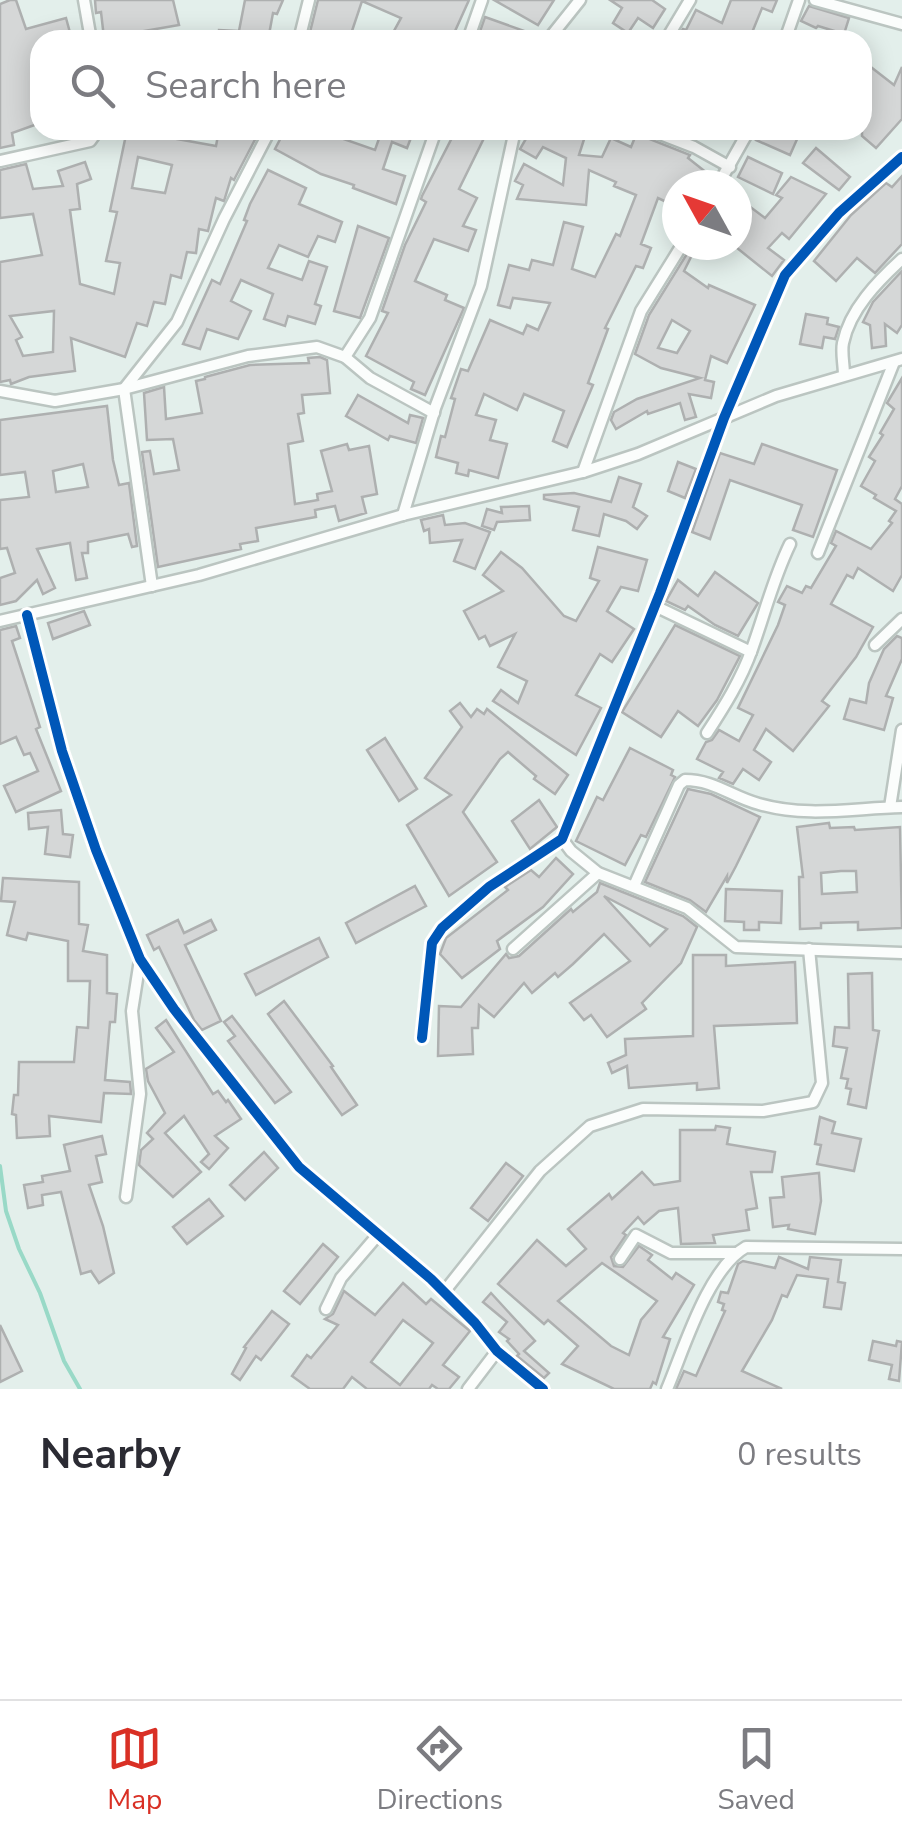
<!DOCTYPE html>
<html lang="en">
<head>
<meta charset="utf-8">
<style>
	body { margin:0; font-family:"Nunito Sans",sans-serif; background:#f2f2f3; color:#2b2b33 }
	.compass { position:absolute; left:662px; top:170px; width:90px; height:90px; border-radius:50%; background:#fff; box-shadow:0 5px 25px #0003; rotate:310deg }
	.list { margin:0; padding:0; list-style:none }
	h2 { display:flex; justify-content:space-between; align-items:center; height:130px; margin:0; padding:0 40px; font-size:42px }
	h2 small { font-size:32px; font-weight:400; color:#7c7c81 }
	.icon { flex:none; width:55px; height:55px; fill:none; stroke:currentColor; stroke-width:2; stroke-linecap:round; stroke-linejoin:round }
	.map { position:relative; flex:none; width:902px; height:1389px; overflow:hidden }
	.search { position:absolute; background:#fff; box-shadow:0 5px 25px #0003; left:30px; right:30px; top:30px; height:110px; display:flex; align-items:center; gap:25px; box-sizing:border-box; padding:0 35px; border-radius:30px; color:#7c7c81; font-size:38px }
	.sheet { height:310px; background:#fff }
	nav { display:flex; justify-content:space-around; align-items:center; box-sizing:border-box; height:140px; border-top:2px solid #e1e1e2; background:#fff; font-size:28px; color:#7c7c81 }
	nav a { display:grid; justify-items:center; gap:5px }
	nav .on { color:#d93025 }
	.map>svg:first-child { display:block }
</style>
</head>
<body>
<div class="map">
<svg width="902" height="1389" viewBox="0 0 902 1389">
	<rect width="100%" height="100%" fill="#e3efeb"/>
	<g fill="none" stroke-linecap="round" stroke-linejoin="round">
		<path stroke="#99d9c7" stroke-width="4" d="M0,1166L6,1211L19,1249L40,1293L64,1361L80,1389"/>
	</g>
	<g fill="#d5d7d7" stroke="#aeb0b0" stroke-width="2.5" fill-rule="evenodd">
		<path d="M10,0H16L26,29L66,18L72,40H40V123L12,133L14,145L0,148V4Z"/>
		<path d="M95,0H173L179,25L104,38L101,12L96,13Z"/>
		<path d="M245,0H283L277,14L273,13L268,40H218L219,30L239,31Z"/>
		<path d="M318,0H469L451,40H389L401,18L362,1L349,40H308Z"/>
		<path d="M494,0H554L538,25Z"/>
		<path d="M610,0H652L665,9L653,28L638,18L628,33L613,23L622,8Z"/>
		<path d="M731,0H777L772,12L762,8L749,40H676L683,29L686,30L696,10L722,23Z"/>
		<path d="M809,6L849,18L844,34L818,26L816,28L801,21Z"/>
		<path d="M485,17L527,32L524,40L478,37Z"/>
		<path d="M867,64L894,85L902,67V119L876,148L862,136V70Z"/>
		<path d="M127,130L216,146L219,130H260L236,176L234,180L231,178L224,201L216,198L208,231L199,229L196,253L187,252L181,278L171,275L165,304L154,302L147,326L137,323L125,357L71,338L75,371L29,377L11,384L10,380L0,382V262L42,255L33,214L0,218V170L26,164L33,189L63,186L58,171L85,162L91,179L77,184L80,209L70,210L80,284L114,294L120,263L106,261L117,212L110,211ZM138,157L172,165L165,193L132,188ZM54,311L53,352L23,356L16,340L22,337L10,316Z"/>
		<path d="M285,130H334L332,135L375,150L382,130H414L407,148L392,142L383,169L405,176L396,204L353,188L354,185L321,174L275,149Z"/>
		<path d="M456,130H488L459,189L477,198L463,226L476,230L468,251L434,239L415,281L447,295L445,300L464,308L425,395L411,389L414,382L366,356L388,313L382,311L405,245L426,202L421,199L422,196Z"/>
		<path d="M531,130H587L579,155L602,157L611,138L631,147L638,130H641L647,138L690,155L688,158L707,173L700,185H677V207L658,198L641,244L651,248L643,268L636,266L605,328L608,329L588,383L593,385L567,447L553,441L564,411L524,394L517,410L484,394L476,415L496,420L490,440L507,444L498,478L469,470L468,476L456,473L458,463L436,457L441,436L445,437L455,399L451,398L461,369L468,371L490,320L523,334L527,325L538,330L550,303L513,298L510,308L498,305L509,265L529,270L532,260L553,265L564,222L583,227L572,269L595,277L616,234L620,236L636,195L614,186L616,182L589,170L586,205L517,199L523,185L515,181L524,164L563,185L566,158L543,147L536,158L520,149Z"/>
		<path d="M760,130H781L798,137L790,155L756,140Z"/>
		<path d="M816,148L850,177L839,190L803,163Z"/>
		<path d="M748,157L782,173L773,194L738,177Z"/>
		<path d="M268,170L306,188L299,204L342,222L335,242L318,236L308,257L279,245L268,268L302,280L309,261L327,267L315,304L321,306L315,324L288,316L285,326L264,319L273,294L241,280L231,301L251,311L238,339L207,329L200,349L183,344L212,280L220,284L247,221L244,220L250,204Z"/>
		<path d="M902,176V244L875,273L857,258L836,281L814,261L851,215L886,183L892,187Z"/>
		<path d="M791,177L826,194L789,239L782,233L768,248L784,260L772,276L737,248V197L765,218L782,198L776,195Z"/>
		<path d="M358,226L389,238L360,318L334,311Z"/>
		<path d="M690,249L694,251L684,271L708,288L709,285L755,305L727,363L711,356L705,380L714,382L711,398L689,394L696,417L685,420L680,403L648,414L647,411L616,429L611,420L614,412L637,399L700,378L661,368L635,354L649,315ZM672,320L690,331L677,353L658,348Z"/>
		<path d="M902,271V325L897,333L885,324L886,346L872,348L870,325L863,322L873,302Z"/>
		<path d="M806,314L828,318L827,324L839,327L835,339L824,337L822,348L800,344Z"/>
		<path d="M320,357L327,360L330,393L302,395L304,413L298,414L303,441L288,444L295,504L318,500L317,494L332,491L321,451L347,444L349,450L369,446L377,494L362,497L366,513L339,521L335,506L315,510L316,517L256,528L258,541L240,544L241,549L158,567L142,452L150,451L154,474L179,470L173,439L147,440L144,393L164,387L166,419L202,413L196,381L205,379V377L250,365L309,363L308,358Z"/>
		<path d="M902,378V486L895,499L902,504V575L893,591L858,568L853,578L847,575L831,604L873,627L856,657L822,701L829,706L793,751L766,729L754,750L771,762L759,780L743,769L733,784L719,778L723,772L697,759L706,742L712,740L719,730L739,741L753,715L738,708L778,625L785,605L778,602L787,586L802,593L806,586L811,588L836,546L831,543L836,531L871,549L892,523L889,521L896,511L874,498L876,495L861,486L875,461L869,457L883,435L880,433L894,409L887,403Z"/>
		<path d="M358,395L408,423L410,415L423,418L416,443L390,436L388,440L346,416Z"/>
		<path d="M107,406L113,460L119,485L129,483L137,546L132,547L128,534L88,542V553H82L87,578L76,580L70,543L37,549L55,588L43,594L37,580L16,601L0,605V578L15,573L7,548L0,549V500L29,497L25,472L0,475V420ZM83,464L88,487L56,492L53,471Z"/>
		<path d="M762,444L837,470L813,537L793,530L802,505L730,480L710,539L692,532L720,453L754,464Z"/>
		<path d="M678,462L696,469L685,498L668,491Z"/>
		<path d="M619,477L641,484L633,507L647,516L637,529L626,521L604,514L599,536L573,530L579,507L544,499V495L574,493L611,502Z"/>
		<path d="M529,506L530,520L497,522L494,530L482,526L487,509L502,513L501,507Z"/>
		<path d="M443,515L445,525L465,523L490,532L475,569L454,561L462,540L430,543L429,529L424,531L421,520Z"/>
		<path d="M598,547L647,560L638,591L621,587L607,611L634,629L612,662L600,654L576,695L601,708L576,755L493,701L501,690L518,703L527,681L498,667L515,634L490,646L485,636L479,639L464,611L503,591L483,575L501,552L522,568L564,616L576,621L599,581L590,578Z"/>
		<path d="M715,572L758,603L738,636L715,625L688,606L685,610L666,601L678,580L698,596Z"/>
		<path d="M84,611L90,625L53,639L48,623Z"/>
		<path d="M675,625L740,656L717,700L698,726L678,711L661,737L622,712Z"/>
		<path d="M16,626L20,638L12,641L40,727L36,729L61,791L16,812L4,786L38,771L30,753L24,755L16,737L0,744V630Z"/>
		<path d="M897,636L902,638V659L886,696L893,698L884,730L844,719L850,699L866,703L869,683L884,649Z"/>
		<path d="M460,703L471,717L477,709L484,714L487,709L568,775L555,794L534,779L536,776L508,752L500,759L463,812L497,862L449,896L407,825L451,795L425,778L462,727L450,711Z"/>
		<path d="M385,738L417,789L399,801L367,750Z"/>
		<path d="M630,748L673,770L671,775L675,777L646,837L641,835L625,865L576,841L597,797L603,800Z"/>
		<path d="M688,789L711,794L760,817L736,866L727,883V876L706,912L690,900L645,882Z"/>
		<path d="M539,800L557,827L530,849L512,821Z"/>
		<path d="M61,810L63,834L73,835L70,857L45,854L48,827L29,829L28,813Z"/>
		<path d="M829,823L830,828L854,827L855,830L900,827L902,928L858,930V922L821,923V928L800,929L799,877H803L797,827ZM841,871H856L857,892L822,894L821,873Z"/>
		<path d="M556,858L573,874L543,907L497,941L500,949L462,978L440,954L446,938L508,890L505,887L531,870L539,877Z"/>
		<path d="M3,878L79,882V924L88,925L83,951L107,955V993L117,994L115,1022H110L105,1080L130,1082L131,1094L104,1093L101,1122L49,1116L50,1136L17,1138L16,1115L12,1114L14,1095H18L19,1062H74L77,1027L88,1028L90,981H68V941L28,933L26,940L7,935L15,902L1,901Z"/>
		<path d="M600,883L683,916L697,927L681,963L642,1003L646,1009L607,1037L591,1015L584,1020L570,1003L630,961L604,934L573,964L558,977L555,973L532,993L524,983L494,1017L479,1005L478,1028H472L473,1054L438,1056L439,1006L461,1007L506,954L509,958L519,956L571,909L573,912L597,892ZM604,896L667,929L650,946Z"/>
		<path d="M415,886L426,906L356,943L346,923Z"/>
		<path d="M726,889L782,891L781,923L759,922V930H744V922L725,921Z"/>
		<path d="M178,920L184,933L211,920L216,930L185,945L221,1021L202,1030L194,1020L159,947L154,950L147,935Z"/>
		<path d="M319,938L328,957L256,995L245,974Z"/>
		<path d="M693,955H726V966L795,962L797,1023L714,1026L719,1088L697,1090V1083L629,1088L627,1066L612,1073L608,1063L626,1055L625,1039L693,1036Z"/>
		<path d="M872,973L873,1030L879,1031L866,1108L848,1104L851,1089L846,1088L848,1079L841,1078L847,1048L833,1046L835,1027L849,1028L848,974Z"/>
		<path d="M284,1001L333,1066L331,1067L357,1105L342,1115L268,1014Z"/>
		<path d="M232,1016L291,1092L275,1103L228,1041L235,1036L224,1022Z"/>
		<path d="M166,1020L213,1094L218,1091L226,1102L228,1100L241,1119L215,1136L228,1148L209,1169L201,1162L209,1154L184,1116L165,1133L201,1172L173,1197L139,1165L141,1150L153,1139L147,1133L165,1113L148,1081L146,1069L174,1052L156,1028Z"/>
		<path d="M820,1117L835,1122L832,1133L861,1139L854,1171L817,1164L821,1145L815,1144Z"/>
		<path d="M716,1126L730,1128L727,1144L775,1152L772,1172H751L757,1208L746,1210L749,1230L713,1235L715,1243L681,1244L678,1208L659,1211L644,1224L638,1217L623,1233L626,1235L611,1257L614,1266L623,1267L639,1246L652,1255L648,1260L672,1279L676,1273L694,1285L663,1337L670,1339L656,1384L653,1382L650,1389H614L562,1364L578,1346L548,1320L544,1324L498,1284L537,1240L566,1266L586,1249L568,1229L609,1194L612,1199L642,1172L654,1185L680,1181V1130H715ZM602,1263L657,1301L641,1320L629,1355L611,1346L558,1301Z"/>
		<path d="M102,1136L106,1154L96,1156L102,1182L89,1185L103,1226L114,1273L99,1283L91,1271L81,1274L61,1192L42,1195L43,1205L28,1208L24,1185L43,1182L42,1176L70,1171L64,1145Z"/>
		<path d="M264,1152L278,1168L245,1200L230,1185Z"/>
		<path d="M506,1163L523,1176L488,1221L471,1208Z"/>
		<path d="M819,1173L821,1201L815,1234L788,1229L789,1225L773,1227L770,1198L784,1197L782,1177Z"/>
		<path d="M209,1199L223,1216L187,1244L173,1227Z"/>
		<path d="M323,1244L338,1257L300,1304L284,1291Z"/>
		<path d="M779,1257L808,1269L810,1257L841,1260L838,1282L845,1283L841,1309L824,1307L828,1279L797,1275L787,1297L782,1295L772,1320L742,1371L782,1389H676L684,1371L696,1376L725,1311L722,1310L724,1304L718,1302L721,1292L728,1293L738,1264L743,1261L775,1268Z"/>
		<path d="M403,1283L426,1304L431,1299L470,1331L443,1365L459,1377L449,1389H438L432,1385L429,1389H367L352,1377L343,1389H310L292,1376L307,1355L311,1358L338,1325L325,1319L333,1314L344,1291L375,1315ZM403,1320L433,1343L400,1385L371,1362Z"/>
		<path d="M491,1293L535,1341L524,1351L549,1373L544,1378L517,1356L519,1354L507,1341L509,1339L499,1332L507,1322L483,1302Z"/>
		<path d="M272,1311L289,1324L261,1360L256,1356L240,1380L232,1374L246,1348L244,1347Z"/>
		<path d="M0,1325L22,1371L0,1382Z"/>
		<path d="M873,1341L896,1346L897,1341L902,1342L899,1381L889,1379L892,1365L869,1360Z"/>
	</g>
	<g fill="none" stroke-linecap="round" stroke-linejoin="round">
		<defs>
			<g id="minor">
				<path d="M84,0L91,40"/>
				<path d="M815,0L902,24"/>
				<path d="M299,40L309,0"/>
				<path d="M468,40L482,0"/>
				<path d="M548,40L580,0"/>
				<path d="M666,40L690,0"/>
				<path d="M785,40L799,0"/>
				<path d="M650,130L694,147L730,167"/>
				<path d="M0,161L90,141L98,130"/>
				<path d="M718,185L749,130"/>
				<path d="M345,357L370,318L436,130"/>
				<path d="M844,375C844,365 841,352 843,343C850,309 878,281 902,259"/>
				<path d="M0,391L55,401L124,389L248,356L317,347L345,357L370,378L434,413"/>
				<path d="M583,472L641,311L682,245"/>
				<path d="M403,515L435,408L481,286L515,130"/>
				<path d="M818,553L894,362"/>
				<path d="M152,586L124,389L177,322L224,219L270,130"/>
				<path d="M655,606L751,652"/>
				<path d="M27,615L62,751L96,850L140,959L174,1009L299,1167L431,1279L475,1323L497,1351L543,1389"/>
				<path d="M0,621L199,575L403,515L583,472L638,454L776,396L902,359"/>
				<path d="M875,645L902,619"/>
				<path d="M707,733C724,707 741,680 752,649C765,613 773,579 790,544"/>
				<path d="M890,807L902,730"/>
				<path d="M562,839L571,851L598,873L687,908L736,947L902,953"/>
				<path d="M634,886L679,785L685,780C714,780 732,797 759,804C807,818 854,808 902,807"/>
				<path d="M513,949L598,873"/>
				<path d="M422,1038L432,943L442,928L489,887L562,839L660,593L724,418L785,275L839,213L902,157"/>
				<path d="M126,1197L140,1094L132,1011L140,960"/>
				<path d="M620,1259L636,1235L671,1253H735"/>
				<path d="M444,1292L540,1171L590,1126L643,1109L763,1111L813,1102L822,1083L809,949"/>
				<path d="M326,1309L341,1278L377,1236"/>
				<path d="M468,1389L497,1351"/>
				<path d="M667,1389C684,1349 708,1268 746,1247L902,1249"/>
			</g>
		</defs>
		<use href="#minor" stroke="#bbc5c1" stroke-width="15"/>
		<use href="#minor" stroke="#fbfdfc" stroke-width="10"/>
		<defs>
			<g id="cycleway">
				<path d="M27,615L62,751L96,850L140,959L174,1009L299,1167L431,1279L475,1323L497,1351L543,1389"/>
				<path d="M422,1038L432,943L442,928L489,887L562,839L660,593L724,418L785,275L839,213L902,157"/>
			</g>
		</defs>
		<use href="#cycleway" stroke="#fff" stroke-width="16"/>
		<use href="#cycleway" stroke="#0057b8" stroke-width="10"/>
	</g>
</svg>
<svg class="compass" viewBox="-18 -18 36 36"><path d="M0-13l5 13h-10z" fill="#e53935"/><path d="M0 13l5-13h-10z" fill="#7c7c81"/></svg>
<div class="search"><svg class="icon" aria-label="search" viewBox="0 0 24 24"><circle cx="10" cy="10" r="6"/><path d="M15 15l6 6"/></svg>Search here</div>
</div>
<section class="sheet">
<h2>Nearby<small>0 results</small></h2>
<ul class="list">
</ul>
</section>
<nav>
<a class="on"><svg class="icon" aria-label="map" viewBox="0 0 24 24"><path d="M3 6l6-2 6 2 6-2v14l-6 2-6-2-6 2zM9 4v14M15 6v14"/></svg>Map</a>
<a><svg class="icon" aria-label="directions" viewBox="0 0 24 24"><path d="M12 3l9 9-9 9-9-9zM9 14v-3h6M13 9l2 2-2 2"/></svg>Directions</a>
<a><svg class="icon" aria-label="saved" viewBox="0 0 24 24"><path d="M7 4h10v16l-5-4-5 4z"/></svg>Saved</a>
</nav>
</body>
</html>
